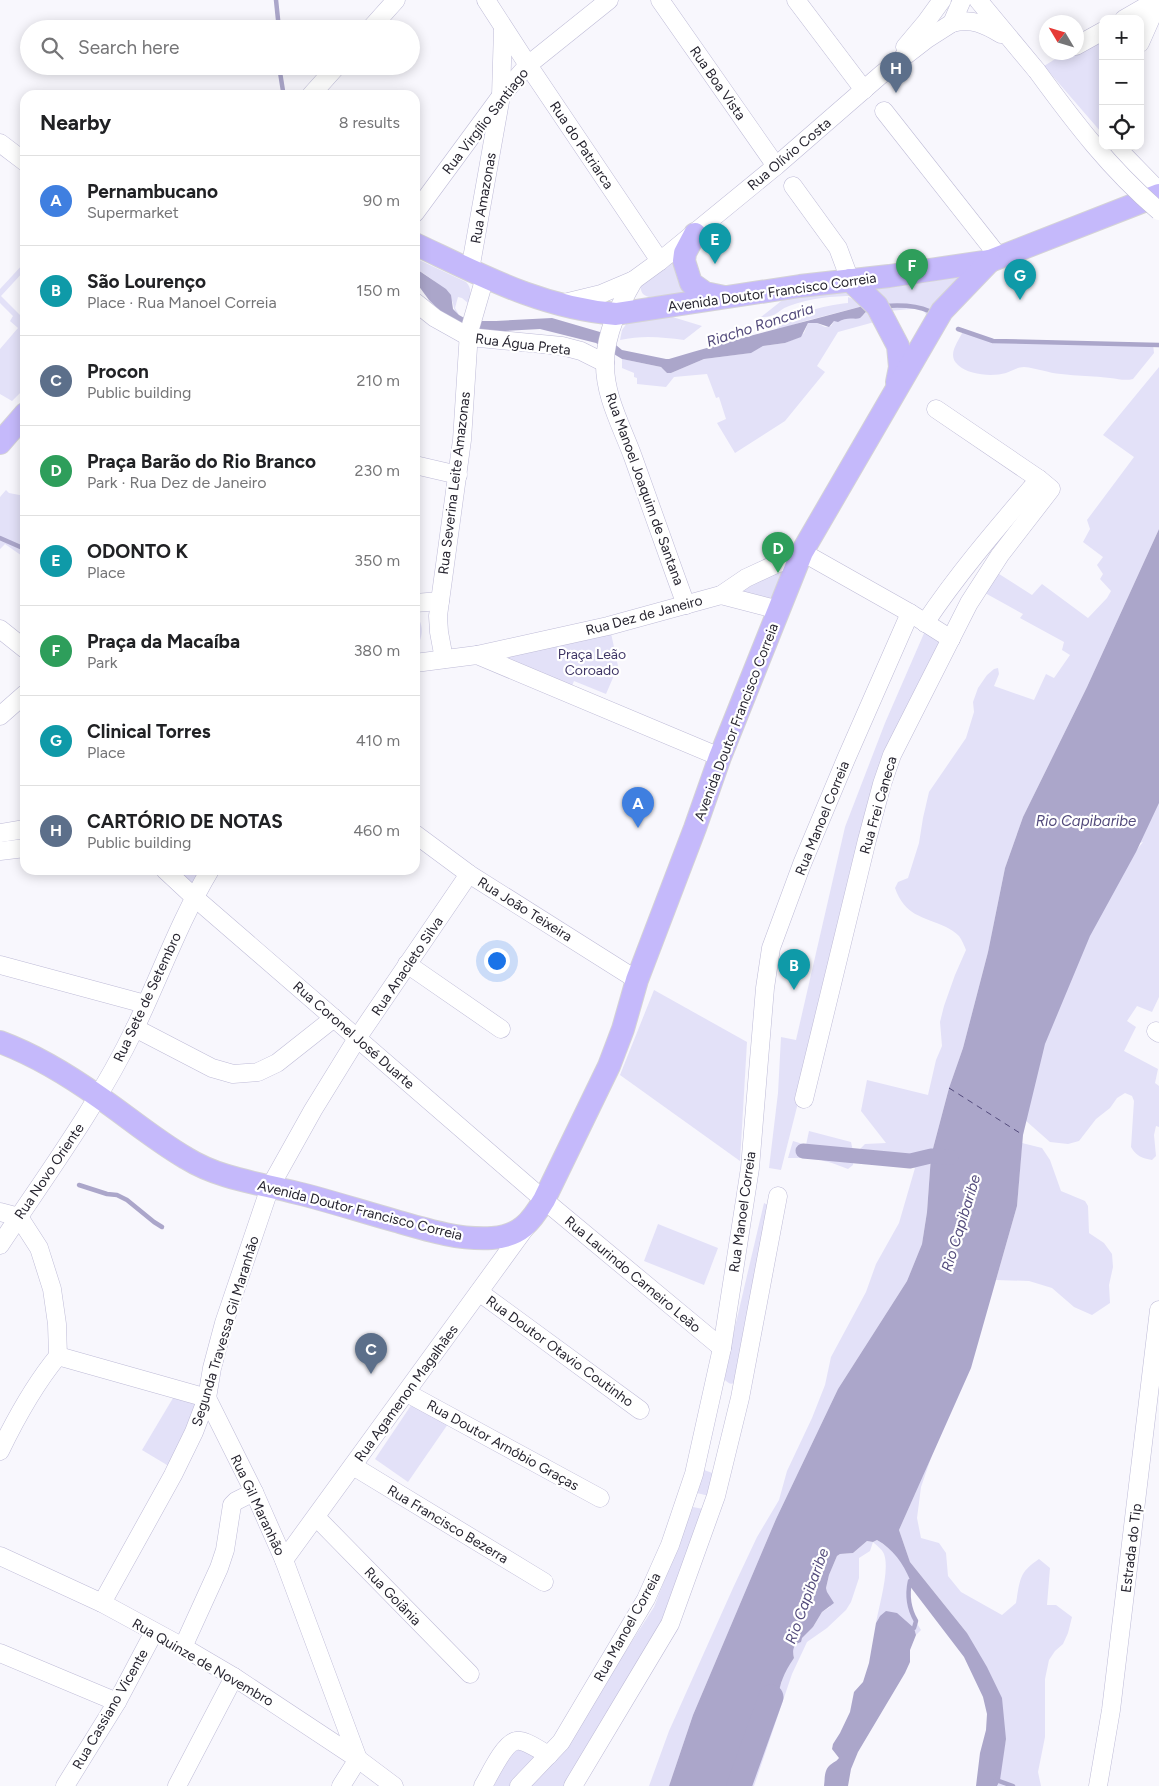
<!DOCTYPE html>
<html lang="en">
<head>
<meta charset="utf-8">
<style>
	body { margin:0; font-family:Figtree,sans-serif; background:#f6f6f6; color:#202124 }
	.controls { position:absolute; right:15px; top:15px; display:grid; overflow:hidden; border-radius:10px; box-shadow:0 2px 12px #0003 }
	.controls button { width:45px; height:45px; display:grid; place-items:center; padding:0; border:0; border-bottom:1px solid #e0e0e0; background:#fff; color:#202124; font:25px sans-serif }
	.compass { position:absolute; left:1039px; top:15px; width:45px; height:45px; border-radius:50%; background:#fff; box-shadow:0 2px 12px #0003; rotate:308deg }
	.you { position:absolute; left:496px; top:960px; width:18px; height:18px; margin:-12px; border:4px solid #fff; border-radius:50%; background:#1a73e8; box-shadow:0 0 0 8px #1a73e833 }
	.badge { display:grid; place-items:center; width:32px; height:32px; border-radius:50%; background:#5d5f2c; color:#fff; font-size:16px; font-weight:700 }
	.pin { position:absolute; translate:-50% -41px; filter:drop-shadow(0 1px 2px #0008) }
	.pin::after { content:''; position:absolute; top:26px; width:18px; height:15px; background:inherit; clip-path:polygon(0 0,100% 0,50% 100%) }
	.list { margin:0; padding:0; list-style:none }
	h2 { display:flex; justify-content:space-between; align-items:center; height:65px; margin:0; padding:0 20px; font-size:21px }
	h2 small { font-size:16px; font-weight:400; color:#757577 }
	.list li { display:grid; grid-template-columns:32px 1fr auto; gap:15px; align-items:center; box-sizing:border-box; height:90px; padding:0 20px; border-top:1px solid #e0e0e0 }
	.list b { display:block; font-size:19px; white-space:nowrap }
	.list p { margin:0; font-size:16px; white-space:nowrap; color:#757577 }
	.list em { font-size:16px; font-style:normal; color:#757577 }
	.icon { flex:none; width:28px; height:28px; fill:none; stroke:currentColor; stroke-width:2; stroke-linecap:round; stroke-linejoin:round }
	.map { position:relative; flex:none; width:1159px; height:1786px; overflow:hidden }
	.search { position:absolute; background:#fff; box-shadow:0 2px 12px #0003; left:20px; top:20px; width:400px; height:55px; display:flex; align-items:center; gap:12px; box-sizing:border-box; padding:0 18px; border-radius:28px; color:#757577; font-size:19px }
	.panel { position:absolute; background:#fff; box-shadow:0 2px 12px #0003; left:20px; top:90px; width:400px; height:785px; border-radius:15px }
	.map>svg:first-child { display:block }
</style>
</head>
<body>
<div class="map">
<svg width="1159" height="1786" viewBox="0 0 1159 1786">
	<rect width="100%" height="100%" fill="#f8f7fd"/>
	<g fill="#e3e1f8">
		<path d="M1103,31V129L1101,132L1044,66L1065,53L1076,52Z"/>
		<path d="M674,257L686,293L649,297C642,295 641,292 640,285Z"/>
		<path d="M415,258L466,282C472,288 471,295 468,303L462,298L458,297L455,308L459,315C452,309 455,307 452,301C444,286 429,277 415,268Z"/>
		<path d="M25,262V270L1,296L25,320V388L12,401L0,394V349L18,328L10,321L13,316L0,303V289Z"/>
		<path d="M979,262L927,316L922,308L889,311L864,279Z"/>
		<path d="M846,292L855,296C832,296 811,298 789,306C776,311 778,317 761,317L785,298Z"/>
		<path d="M848,297L867,305L805,321L774,331C795,312 822,306 848,303Z"/>
		<path d="M867,311L878,321L838,332L817,366L825,372L785,421L735,453L717,423L726,419L719,397L716,398L707,374L674,377L666,387L637,384V378L634,377V373L622,368V359L661,367L667,373H671L704,359L750,353L763,346L785,343L797,338L804,333L808,323H817L825,327L831,326L834,321L844,318L861,317Z"/>
		<path d="M666,315L702,326L684,340C662,337 642,335 620,340L622,330L627,323Z"/>
		<path d="M963,331L993,341L1153,344L1154,353L1133,379C1125,381 1119,379 1110,378C1094,376 1077,376 1061,374C1048,373 1037,368 1024,367C1017,367 1012,371 1006,373C992,377 969,375 958,365C946,355 959,341 963,331Z"/>
		<path d="M1159,367V529L1087,687L1023,817L1005,868L988,952L963,1048L949,1088L931,1156L927,1212L922,1244L907,1281L838,1389L776,1519L693,1715L669,1786H649L669,1731L733,1588L757,1537L779,1500L787,1471L812,1418L825,1385L831,1357L866,1292L876,1264L899,1223L915,1168C896,1165 875,1166 857,1156L860,1149L865,1144L886,1143L861,1111L867,1080L928,1095L936,1060L942,1046L940,1022L944,1006L955,975L966,950C964,945 962,940 959,936C955,932 950,929 946,927C922,916 905,916 895,888L898,882L908,878L919,843L923,818L929,792L966,738L974,712L973,702L978,688L987,675L994,669L998,668L999,674L994,686L1034,700L1046,674L1054,678L1070,655L1062,650L1064,642L1020,618L1023,614L985,593L996,572L1032,595L1042,584L1088,618L1107,598L1111,591L1100,579L1103,574L1097,565L1103,557L1083,542L1090,529L1087,520L1134,457L1103,435Z"/>
		<path d="M6,490L9,493L25,496V558L5,544L0,549V497Z"/>
		<path d="M802,552L779,610L721,595Z"/>
		<path d="M415,614C425,625 423,638 415,650Z"/>
		<path d="M925,631L948,643L910,715L799,1099L781,1170L769,1168L778,1093L781,1037L796,1040L845,827L885,723Z"/>
		<path d="M611,633L618,666L606,694L574,681L570,691L501,659L503,653Z"/>
		<path d="M1159,748V997L1152,1012L1137,1006L1127,1021L1136,1027L1124,1051L1158,1069L1155,1083L1159,1086V1127L1156,1126L1154,1135L1156,1156L1152,1160C1142,1158 1136,1156 1131,1147L1134,1101L1132,1096L1125,1093L1117,1098L1110,1108L1096,1119L1079,1141L1068,1144L1050,1142L1025,1120L1050,1016L1124,865L1143,842L1136,844Z"/>
		<path d="M173,870H205L193,888Z"/>
		<path d="M654,990L747,1042L740,1161L620,1075Z"/>
		<path d="M809,1131L851,1142L854,1156L853,1165L848,1169C823,1159 815,1158 788,1158L793,1141L806,1145Z"/>
		<path d="M1022,1143L1042,1148L1050,1160L1061,1191L1085,1201L1088,1206L1089,1233L1104,1243L1112,1254L1113,1267L1109,1285L1110,1303L1092,1315L1074,1307L1052,1288L1029,1281L996,1280L1017,1206Z"/>
		<path d="M764,1203L770,1206L737,1382C731,1385 729,1384 724,1379L727,1361Z"/>
		<path d="M658,1224L718,1248L704,1285L644,1261Z"/>
		<path d="M176,1393L209,1402L172,1468L142,1450Z"/>
		<path d="M416,1398L450,1421L408,1482L375,1459Z"/>
		<path d="M932,1455L921,1487L917,1518L921,1538L939,1543L946,1553L948,1576L961,1592L1002,1615L1016,1603C1020,1580 1019,1572 1039,1559L1050,1568L1047,1605H1056L1072,1617L1068,1633L1063,1644L1055,1651L1049,1660L1045,1679V1737L1038,1772L1041,1786H997L1006,1739L967,1633L910,1562L899,1530Z"/>
		<path d="M704,1470L718,1475L713,1497L697,1493Z"/>
		<path d="M693,1507L708,1510L668,1621L569,1786H529L566,1744L654,1607Z"/>
		<path d="M877,1540C891,1548 905,1562 909,1578C911,1584 908,1591 908,1598C909,1610 915,1620 921,1630L916,1635L914,1628L880,1616L876,1623C879,1605 890,1570 884,1554C882,1549 877,1546 873,1542L870,1551L859,1558V1578L851,1602L846,1610L827,1628L807,1642L792,1674L754,1786H745L743,1781L749,1773L750,1766L753,1767C754,1761 757,1753 756,1747C756,1739 750,1735 757,1728H764L771,1715L772,1706L778,1695V1688L782,1682V1675L794,1658L792,1650L796,1644L813,1627L822,1612L830,1607L826,1588L829,1575L837,1556L840,1554L853,1553L867,1541L873,1542Z"/>
		<path d="M516,1745L539,1753L535,1765L510,1786H488Z"/>
	</g>
	<g fill="#aba6ca">
		<path d="M415,268L446,289L451,295L453,309L459,315L466,319L476,321H496L552,318L600,332L622,350L666,359H669C735,339 801,323 867,305V311C864,313 863,316 860,318C855,320 847,316 838,322L834,321L829,327L817,323H808L801,337L785,343L763,346L751,353L704,359L671,373H667L661,367L622,359L596,343L540,329L486,332L465,327L439,310L429,300L415,281Z"/>
		<path d="M1159,529V803L1136,852L1090,936L1045,1044L1023,1135L1017,1206L971,1368L899,1530L910,1562L967,1633L987,1667L1002,1698L1006,1739L1000,1780L997,1786H976L980,1753L986,1730L987,1714L983,1697L964,1657L909,1585L910,1580C903,1563 893,1549 877,1540L873,1542L867,1541L853,1553L840,1554L837,1556L829,1575L826,1588L827,1592L834,1603L822,1612L813,1627L802,1638L801,1642C793,1645 792,1650 794,1658C783,1674 780,1683 777,1702L772,1706L769,1725L764,1728H757C747,1737 764,1752 753,1767L750,1766L749,1773L743,1781L745,1786H669L693,1715L776,1519L838,1389L907,1281L922,1244L927,1212L931,1156L949,1088L963,1048L988,952L1005,868L1023,817L1087,687Z"/>
		<path d="M886,1611L897,1613L914,1628L916,1635L910,1650V1662L905,1673L858,1752L851,1769L848,1786H824C825,1779 824,1771 829,1766C833,1762 836,1762 839,1758L832,1749L833,1744L840,1733L850,1712L854,1692L863,1682L869,1663L876,1623L880,1616Z"/>
	</g>
	<g fill="none" stroke-linecap="round" stroke-linejoin="round">
		<g stroke="#aba6ca" stroke-width="4.5">
			<path d="M276,0L279,29"/>
			<path d="M279,66L283,91"/>
			<path d="M885,306C900,305 916,305 929,311"/>
			<path d="M958,329L993,341L1159,345"/>
			<path d="M0,538L25,549"/>
			<path d="M79,1185L107,1194L117,1195L127,1200L154,1222L162,1227"/>
			<path d="M910,1581C907,1595 909,1609 916,1621L914,1628"/>
			<path d="M996,1780L1013,1786"/>
		</g>
		<path stroke="#aba6ca" stroke-width="15" d="M803,1151L910,1161L931,1156L951,1157"/>
		<path stroke="#aba6ca" stroke-width="25" d="M739,1786L771,1697"/>
		<path stroke="#534b7c" stroke-width="1" stroke-dasharray="6 5" stroke-linecap="butt" d="M949,1088L1023,1135"/>
		<defs>
			<g id="minor">
				<path d="M486,0L528,65L660,261"/>
				<path d="M660,0L776,166"/>
				<path d="M796,0L864,90"/>
				<path d="M978,0L1037,71"/>
				<path d="M1124,19L1157,0"/>
				<path d="M952,23C972,18 984,24 1001,34"/>
				<path d="M370,29L396,0"/>
				<path d="M1140,43L1159,0"/>
				<path d="M1076,46L1103,31"/>
				<path d="M905,47L926,22L942,0"/>
				<path d="M311,95L337,66"/>
				<path d="M884,111L999,257"/>
				<path d="M0,143L25,162"/>
				<path d="M1115,146L1159,191"/>
				<path d="M793,186L838,248L850,280"/>
				<path d="M415,213L501,96L528,65L609,0"/>
				<path d="M470,270L501,96L503,28"/>
				<path d="M634,280C619,306 606,332 605,362C604,395 622,427 633,457C651,507 668,556 686,605"/>
				<path d="M415,302L435,318L469,337L562,346L581,351L605,363"/>
				<path d="M564,303L601,294L634,280L660,261L776,166L883,73L927,39L952,23L962,0"/>
				<path d="M415,465L458,475"/>
				<path d="M721,595L779,610"/>
				<path d="M415,603L440,601"/>
				<path d="M925,623C959,572 999,526 1039,479"/>
				<path d="M0,629L25,649"/>
				<path d="M477,655L608,626L721,595L746,578L802,552L910,613L951,639"/>
				<path d="M444,659L439,632L438,616L462,440L469,332L485,277"/>
				<path d="M415,663L477,655L720,757"/>
				<path d="M0,716L25,694"/>
				<path d="M0,833L25,829"/>
				<path d="M415,834L469,874L637,980"/>
				<path d="M0,851L25,848"/>
				<path d="M165,870L194,897L544,1200L722,1348"/>
				<path d="M407,964L501,1029"/>
				<path d="M0,965L145,1004"/>
				<path d="M135,1028L212,1068L233,1074L258,1072L277,1063L334,1018"/>
				<path d="M1156,1031L1159,1033"/>
				<path d="M804,1099L867,840L882,784L892,755L969,603L1000,555L1051,489L1039,479L936,409"/>
				<path d="M0,1212L19,1217L39,1248L52,1289L57,1324L58,1356C34,1385 16,1418 0,1451"/>
				<path d="M0,1245C47,1174 98,1105 135,1028C160,976 180,920 210,870"/>
				<path d="M479,1292L640,1410"/>
				<path d="M58,1356L207,1398L254,1492L284,1560L358,1759L341,1786"/>
				<path d="M407,1393L600,1498"/>
				<path d="M353,1466L544,1582"/>
				<path d="M316,1517L470,1674"/>
				<path d="M0,1556L102,1603L183,1647L234,1677L358,1759L394,1786"/>
				<path d="M284,1560L526,1227"/>
				<path d="M102,1603L173,1475L194,1432L207,1398L212,1368L224,1323L270,1187L313,1110L358,1037L469,874"/>
				<path d="M183,1647L219,1568L225,1550L232,1505L236,1501L254,1492"/>
				<path d="M0,1653L117,1702"/>
				<path d="M65,1786L117,1702L154,1632"/>
				<path d="M177,1786L234,1677"/>
				<path d="M483,1786C489,1776 504,1743 516,1741C525,1739 540,1751 549,1755"/>
				<path d="M519,1786L561,1742L646,1599L670,1545L694,1474L722,1348L750,1168L765,988L771,948L802,864L846,759L910,613"/>
				<path d="M573,1786L670,1624L716,1496L740,1398L778,1196"/>
				<path d="M1098,1786L1111,1710L1159,1310"/>
			</g>
			<g id="major">
				<path d="M695,234L685,253L684,261L691,283L705,293L724,297"/>
				<path d="M415,244C481,275 541,308 616,314L800,286L889,276L990,261L1159,195"/>
				<path d="M850,280L877,306L898,346L900,367L897,382"/>
				<path d="M0,443L25,414"/>
				<path d="M0,1042C35,1055 68,1075 99,1097C128,1117 155,1140 186,1158C220,1179 259,1183 297,1193C330,1201 363,1212 396,1221C427,1230 459,1240 492,1238C520,1236 531,1222 544,1200L609,1066L623,1029L637,980L695,828L720,757L802,552L942,311L990,261"/>
			</g>
		</defs>
		<use href="#minor" stroke="#bebbd7" stroke-width="19"/>
		<use href="#major" stroke="#d4d3d6" stroke-width="24"/>
		<use href="#minor" stroke="#fff" stroke-width="18"/>
		<use href="#major" stroke="#c5b9fb" stroke-width="22"/>
		<defs>
			<path id="minor-bridge" d="M1037,71C1075,123 1110,169 1159,211"/>
		</defs>
		<use href="#minor-bridge" stroke="#bebbd7" stroke-width="19" stroke-linecap="butt"/>
		<use href="#minor-bridge" stroke="#fff" stroke-width="18"/>
	</g>
	<g text-anchor="middle" stroke-width="4.5" stroke-linejoin="round" paint-order="stroke">
		<g font-size="14" fill="#272530" stroke="#fff">
			<text transform="translate(718 83) rotate(55)" y="5">Rua Boa Vista</text>
			<text transform="translate(485 121) rotate(-52)" y="5">Rua Virgílio Santiago</text>
			<text transform="translate(582 145) rotate(56)" y="5">Rua do Patriarca</text>
			<text transform="translate(789 154) rotate(-40)" y="5">Rua Olívio Costa</text>
			<text transform="translate(483 198) rotate(-80)" y="5">Rua Amazonas</text>
			<text transform="translate(772 292) rotate(-8)" y="5">Avenida Doutor Francisco Correia</text>
			<text transform="translate(523 344) rotate(7)" y="5">Rua Água Preta</text>
			<text transform="translate(454 483) rotate(-83)" y="5">Rua Severina Leite Amazonas</text>
			<text transform="translate(645 489) rotate(70)" y="5">Rua Manoel Joaquim de Santana</text>
			<text transform="translate(644 615) rotate(-15)" y="5">Rua Dez de Janeiro</text>
			<text transform="translate(736 722) rotate(-69)" y="5">Avenida Doutor Francisco Correia</text>
			<text transform="translate(878 805) rotate(-74)" y="5">Rua Frei Caneca</text>
			<text transform="translate(822 818) rotate(-68)" y="5">Rua Manoel Correia</text>
			<text transform="translate(525 909) rotate(32)" y="5">Rua João Teixeira</text>
			<text transform="translate(407 966) rotate(-56)" y="5">Rua Anacleto Silva</text>
			<text transform="translate(147 997) rotate(-65)" y="5">Rua Sete de Setembro</text>
			<text transform="translate(354 1035) rotate(41)" y="5">Rua Coronel José Duarte</text>
			<text transform="translate(49 1171) rotate(-56)" y="5">Rua Novo Oriente</text>
			<text transform="translate(360 1210) rotate(14)" y="5">Avenida Doutor Francisco Correia</text>
			<text transform="translate(742 1212) rotate(-82)" y="5">Rua Manoel Correia</text>
			<text transform="translate(633 1274) rotate(40)" y="5">Rua Laurindo Carneiro Leão</text>
			<text transform="translate(225 1331) rotate(-73)" y="5">Segunda Travessa Gil Maranhão</text>
			<text transform="translate(560 1351) rotate(36)" y="5">Rua Doutor Otavio Coutinho</text>
			<text transform="translate(406 1393) rotate(-54)" y="5">Rua Agamenon Magalhães</text>
			<text transform="translate(503 1445) rotate(29)" y="5">Rua Doutor Arnóbio Graças</text>
			<text transform="translate(258 1505) rotate(65)" y="5">Rua Gil Maranhão</text>
			<text transform="translate(448 1524) rotate(31)" y="5">Rua Francisco Bezerra</text>
			<text transform="translate(1131 1548) rotate(-83)" y="5">Estrada do Tip</text>
			<text transform="translate(393 1596) rotate(46)" y="5">Rua Goiânia</text>
			<text transform="translate(627 1627) rotate(-61)" y="5">Rua Manoel Correia</text>
			<text transform="translate(203 1662) rotate(30)" y="5">Rua Quinze de Novembro</text>
			<text transform="translate(110 1709) rotate(-60)" y="5">Rua Cassiano Vicente</text>
		</g>
		<g font-size="14" fill="#3f3666" stroke="#fff">
			<text x="592" y="659">Praça Leão<tspan x="592" dy="16">Coroado</tspan></text>
		</g>
		<g font-size="15" font-style="italic" fill="#534b7c" stroke="#fff">
			<text transform="translate(760 325) rotate(-18)" y="5">Riacho Roncaria</text>
			<text x="1086" y="826">Rio Capibaribe</text>
			<text transform="translate(961 1223) rotate(-73)" y="5">Rio Capibaribe</text>
			<text transform="translate(807 1596) rotate(-70)" y="5">Rio Capibaribe</text>
		</g>
	</g>
</svg>
<div class="controls">
<button>+</button>
<button>−</button>
<button><svg class="icon" aria-label="locate" viewBox="0 0 24 24"><circle cx="12" cy="12" r="6"/><path d="M12 2v4M12 18v4M2 12h4M18 12h4"/></svg></button>
</div>
<svg class="compass" viewBox="-18 -18 36 36"><path d="M0-13l5 13h-10z" fill="#e53935"/><path d="M0 13l5-13h-10z" fill="#757577"/></svg>
<div class="you"></div>
<div class="pin badge" style="left:638px;top:828px;background:#3f7fe0">A</div>
<div class="pin badge" style="left:794px;top:990px;background:#0f9aa8">B</div>
<div class="pin badge" style="left:371px;top:1374px;background:#5c6f8a">C</div>
<div class="pin badge" style="left:778px;top:573px;background:#2e9e5b">D</div>
<div class="pin badge" style="left:715px;top:264px;background:#0f9aa8">E</div>
<div class="pin badge" style="left:912px;top:290px;background:#2e9e5b">F</div>
<div class="pin badge" style="left:1020px;top:300px;background:#0f9aa8">G</div>
<div class="pin badge" style="left:896px;top:93px;background:#5c6f8a">H</div>
<div class="search"><svg class="icon" aria-label="search" viewBox="0 0 24 24"><circle cx="10" cy="10" r="6"/><path d="M15 15l6 6"/></svg>Search here</div>
<section class="panel">
<h2>Nearby<small>8 results</small></h2>
<ul class="list">
<li><span class="badge" style="background:#3f7fe0">A</span><div><b>Pernambucano</b><p>Supermarket</p></div><em>90 m</em></li>
<li><span class="badge" style="background:#0f9aa8">B</span><div><b>São Lourenço</b><p>Place · Rua Manoel Correia</p></div><em>150 m</em></li>
<li><span class="badge" style="background:#5c6f8a">C</span><div><b>Procon</b><p>Public building</p></div><em>210 m</em></li>
<li><span class="badge" style="background:#2e9e5b">D</span><div><b>Praça Barão do Rio Branco</b><p>Park · Rua Dez de Janeiro</p></div><em>230 m</em></li>
<li><span class="badge" style="background:#0f9aa8">E</span><div><b>ODONTO K</b><p>Place</p></div><em>350 m</em></li>
<li><span class="badge" style="background:#2e9e5b">F</span><div><b>Praça da Macaíba</b><p>Park</p></div><em>380 m</em></li>
<li><span class="badge" style="background:#0f9aa8">G</span><div><b>Clinical Torres</b><p>Place</p></div><em>410 m</em></li>
<li><span class="badge" style="background:#5c6f8a">H</span><div><b>CARTÓRIO DE NOTAS</b><p>Public building</p></div><em>460 m</em></li>
</ul>
</section>
</div>
</body>
</html>
